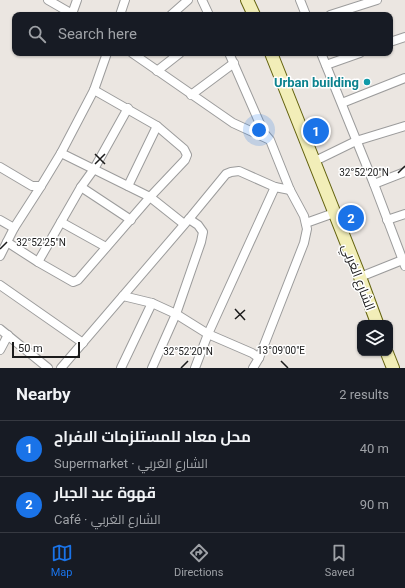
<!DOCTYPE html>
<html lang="en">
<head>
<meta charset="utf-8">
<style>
	body { margin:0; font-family:Roboto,Cairo,sans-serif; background:#20242c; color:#f1f3f6 }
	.controls { position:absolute; right:12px; bottom:12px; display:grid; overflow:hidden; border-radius:8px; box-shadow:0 1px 3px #0004 }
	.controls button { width:36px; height:36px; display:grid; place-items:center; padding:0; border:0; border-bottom:1px solid #363941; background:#171b24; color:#f1f3f6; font:20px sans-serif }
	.scale { position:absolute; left:12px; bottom:10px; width:68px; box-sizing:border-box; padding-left:4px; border:2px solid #1b1b1b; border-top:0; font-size:11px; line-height:14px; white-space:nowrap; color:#1b1b1b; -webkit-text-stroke:3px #fff; paint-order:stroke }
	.you { position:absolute; left:259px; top:130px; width:14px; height:14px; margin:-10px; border:3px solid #fff; border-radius:50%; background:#1a73e8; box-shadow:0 0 0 6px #1a73e833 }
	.badge { display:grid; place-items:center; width:26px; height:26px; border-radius:50%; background:#1a73e8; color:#fff; font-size:13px; font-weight:700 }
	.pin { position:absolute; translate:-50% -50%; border:2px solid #fff; box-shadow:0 1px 4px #0006 }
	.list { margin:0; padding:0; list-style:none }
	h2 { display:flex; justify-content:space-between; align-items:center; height:52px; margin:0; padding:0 16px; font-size:17px }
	h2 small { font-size:13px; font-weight:400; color:#9ea1a6 }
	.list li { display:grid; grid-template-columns:26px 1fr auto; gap:12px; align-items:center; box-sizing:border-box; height:56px; padding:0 16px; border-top:1px solid #363941 }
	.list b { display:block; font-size:15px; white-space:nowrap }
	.list p { margin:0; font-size:13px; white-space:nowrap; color:#9ea1a6 }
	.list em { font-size:13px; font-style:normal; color:#9ea1a6 }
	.icon { flex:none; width:22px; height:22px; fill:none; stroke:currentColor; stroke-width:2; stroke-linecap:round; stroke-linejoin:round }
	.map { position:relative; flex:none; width:405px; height:368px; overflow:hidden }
	.search { position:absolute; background:#171b24; box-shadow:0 1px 3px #0004; left:12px; right:12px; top:12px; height:44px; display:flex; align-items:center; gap:10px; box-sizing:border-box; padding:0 14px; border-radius:8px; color:#9ea1a6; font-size:15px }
	.sheet { height:164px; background:#171b24 }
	nav { display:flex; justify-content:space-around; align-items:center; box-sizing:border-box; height:56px; border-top:1px solid #363941; background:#171b24; font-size:11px; color:#9ea1a6 }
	nav a { display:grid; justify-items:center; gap:2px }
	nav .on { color:#1a73e8 }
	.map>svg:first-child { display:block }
</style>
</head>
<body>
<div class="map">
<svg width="405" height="368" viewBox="0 0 405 368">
	<rect width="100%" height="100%" fill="#ebe6e1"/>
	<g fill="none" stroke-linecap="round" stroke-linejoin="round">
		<defs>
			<g id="street">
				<path d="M48,0L74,15"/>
				<path d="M202,0L209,15"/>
				<path d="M300,0L306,15"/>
				<path d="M72,14L77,0"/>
				<path d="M120,15L125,0"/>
				<path d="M171,15L188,0"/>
				<path d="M330,15L377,0"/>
				<path d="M390,42L405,37"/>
				<path d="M132,53L233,123L268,139"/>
				<path d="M229,53L264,133L270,140L290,190L304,216L307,229L304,243L259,358L253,368"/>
				<path d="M321,53L374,184L405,266"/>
				<path d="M326,65L360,53"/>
				<path d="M157,71L180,53"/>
				<path d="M191,95L234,63"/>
				<path d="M342,103L405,78"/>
				<path d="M61,153L150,197L184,224"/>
				<path d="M315,161L356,141L405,126"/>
				<path d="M0,167L32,186H41"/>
				<path d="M374,184L405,172"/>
				<path d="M128,186L157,126"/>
				<path d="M81,187L131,220"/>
				<path d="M0,220L14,228"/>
				<path d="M387,220L405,214"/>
				<path d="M61,222L106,247"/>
				<path d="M306,223L334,213"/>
				<path d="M7,242L38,262L73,282L78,280L150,197L185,160L187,155L184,149L157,126L94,90"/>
				<path d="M0,256L14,228L41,186L61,153L94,90L107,53"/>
				<path d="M38,262L81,187L94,169L128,108"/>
				<path d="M360,277L405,259"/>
				<path d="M0,285L83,343"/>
				<path d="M123,296L152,303L176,314L208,334L252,353L259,358"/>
				<path d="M0,329L48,368"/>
				<path d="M0,350L8,335"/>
				<path d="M61,368L189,219L226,174L231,172L239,171L275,187L290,190"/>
				<path d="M121,368L152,303"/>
				<path d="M152,368L176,314L201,242L203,232L198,225L189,219"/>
				<path d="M195,368L208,334L275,187"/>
			</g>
			<g id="secondary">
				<path d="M247,0L254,15"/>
				<path d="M271,53L360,277L377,323"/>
				<path d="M387,353L393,368"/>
			</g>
		</defs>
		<use href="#street" stroke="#9c9c9c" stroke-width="10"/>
		<use href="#secondary" stroke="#64630f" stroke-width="14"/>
		<use href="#street" stroke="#fff" stroke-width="8"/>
		<use href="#secondary" stroke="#f2eeb8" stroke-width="12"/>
	</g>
	<path fill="none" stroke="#1b1b1b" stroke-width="1.5" d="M95,154L105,164M95,164L105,154M398,173L405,166M0,249L7,242M235,309L245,320M235,319L245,310M281,361L288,368M181,368L188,361"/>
	<circle fill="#0f9aa8" stroke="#fff" stroke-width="1.5" cx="367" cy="82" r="4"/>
	<g text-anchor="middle" stroke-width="3" stroke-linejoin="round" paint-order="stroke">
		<g font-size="13" font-weight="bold" fill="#0d838f" stroke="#fff" text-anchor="end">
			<text x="359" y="87">Urban building</text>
		</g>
		<g font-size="13" fill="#1b1b1b" stroke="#fff">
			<text transform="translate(359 277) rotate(69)" y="5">الشارع الغربي</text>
		</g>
	</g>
	<g font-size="10" text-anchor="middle" fill="#1b1b1b" stroke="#fff" stroke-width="3" stroke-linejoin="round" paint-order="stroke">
		<text x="364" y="176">32°52'20"N</text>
		<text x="41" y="246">32°52'25"N</text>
		<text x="281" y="354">13°09'00"E</text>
		<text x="188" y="355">32°52'20"N</text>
	</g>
</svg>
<div class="controls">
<button><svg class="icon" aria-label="layers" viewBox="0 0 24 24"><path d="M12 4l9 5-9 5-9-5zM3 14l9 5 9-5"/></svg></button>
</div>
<div class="scale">50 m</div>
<div class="you"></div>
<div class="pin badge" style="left:316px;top:131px">1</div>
<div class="pin badge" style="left:351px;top:218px">2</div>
<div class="search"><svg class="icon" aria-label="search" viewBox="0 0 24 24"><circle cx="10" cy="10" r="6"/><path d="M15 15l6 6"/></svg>Search here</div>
</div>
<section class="sheet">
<h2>Nearby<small>2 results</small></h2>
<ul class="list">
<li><span class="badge">1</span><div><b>محل معاد للمستلزمات الافراح</b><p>Supermarket · الشارع الغربي</p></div><em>40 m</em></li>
<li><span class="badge">2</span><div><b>قهوة عبد الجبار</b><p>Café · الشارع الغربي</p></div><em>90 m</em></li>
</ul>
</section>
<nav>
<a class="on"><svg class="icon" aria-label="map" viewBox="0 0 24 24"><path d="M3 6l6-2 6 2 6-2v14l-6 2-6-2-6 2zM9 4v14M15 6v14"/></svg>Map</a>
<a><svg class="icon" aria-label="directions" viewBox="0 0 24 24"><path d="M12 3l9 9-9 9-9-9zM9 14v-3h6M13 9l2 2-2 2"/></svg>Directions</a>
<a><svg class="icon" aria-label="saved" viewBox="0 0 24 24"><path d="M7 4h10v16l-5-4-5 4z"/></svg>Saved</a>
</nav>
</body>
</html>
